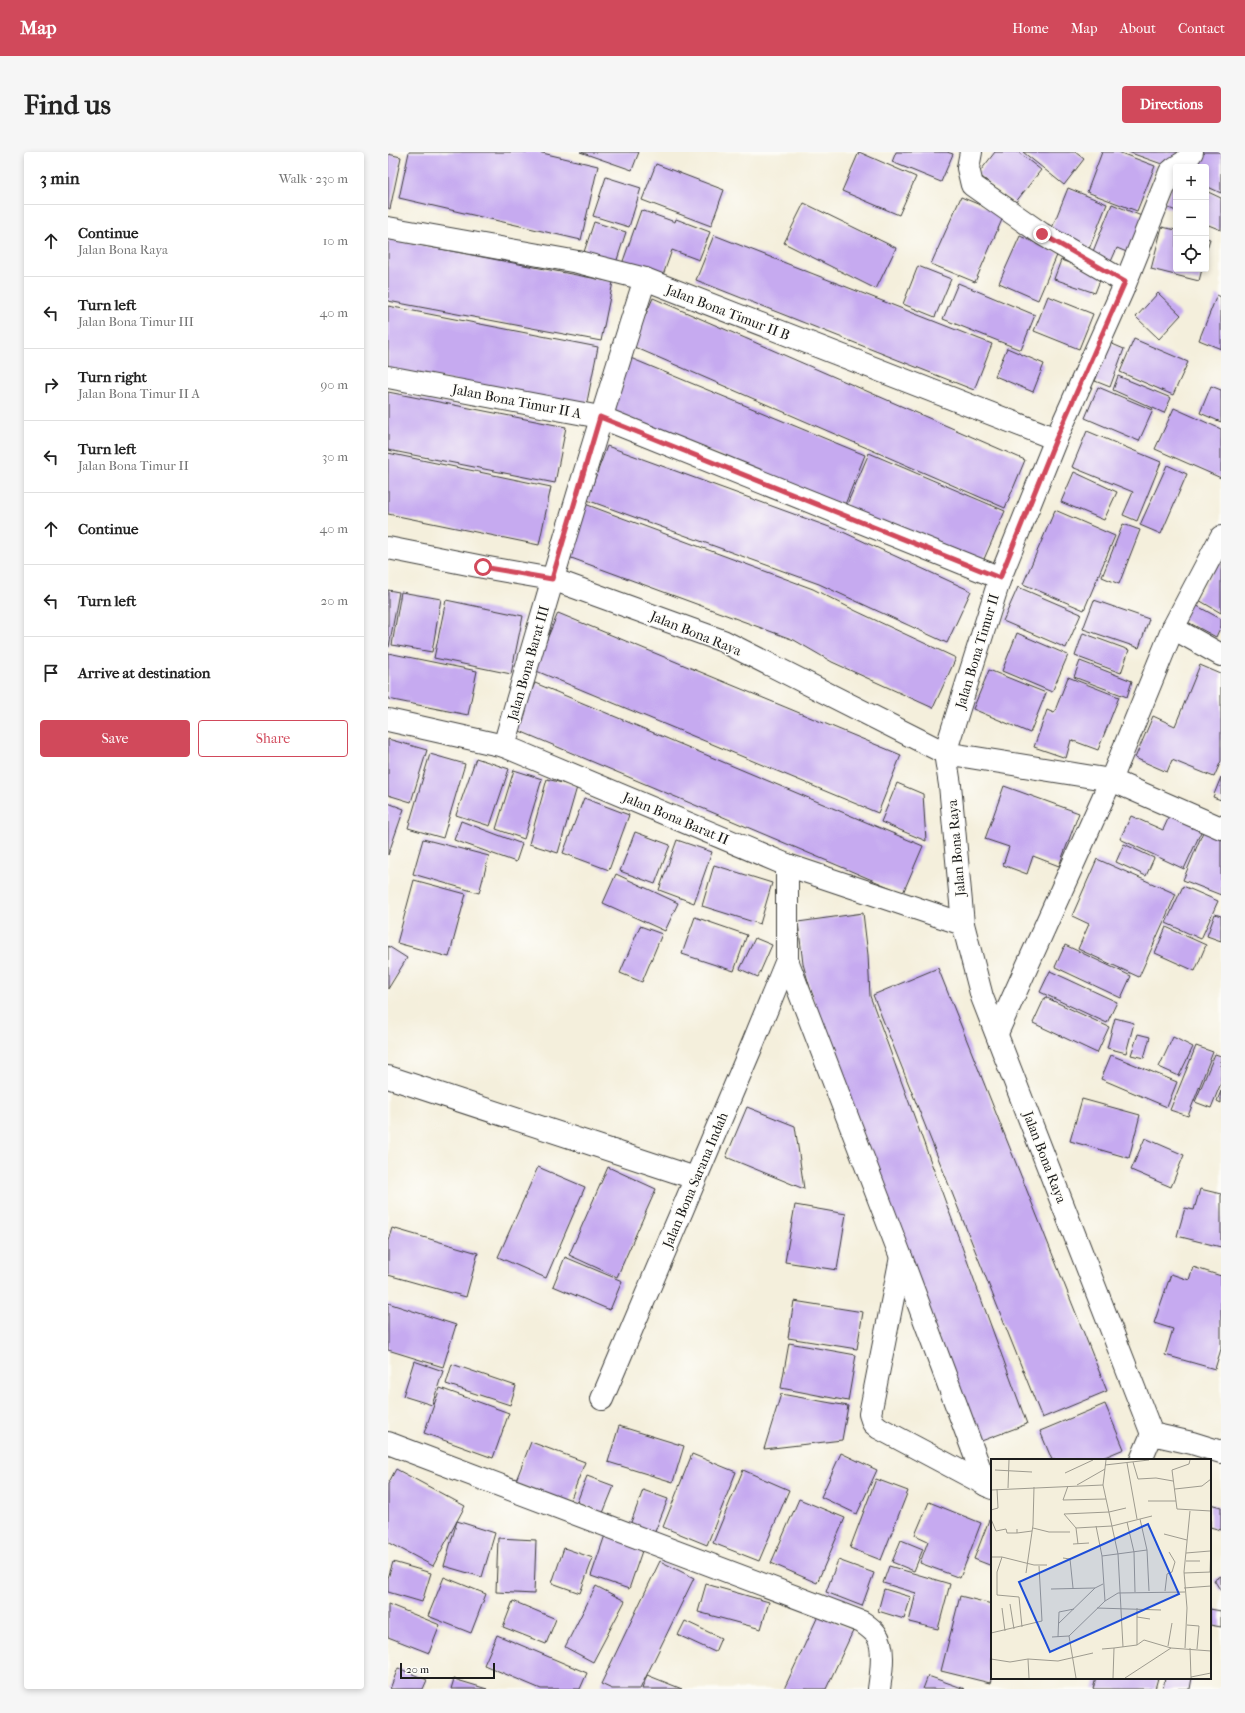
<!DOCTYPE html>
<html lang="en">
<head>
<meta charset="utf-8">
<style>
	body { margin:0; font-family:"IM FELL French Canon",serif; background:#f6f6f6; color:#222 }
	.controls { position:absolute; right:12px; top:12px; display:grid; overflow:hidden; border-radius:4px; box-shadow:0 2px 6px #0003 }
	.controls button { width:36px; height:36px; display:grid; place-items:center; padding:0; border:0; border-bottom:1px solid #e0e0e0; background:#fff; color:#222; font:20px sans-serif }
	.scale { position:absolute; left:12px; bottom:10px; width:95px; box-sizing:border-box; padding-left:4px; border:2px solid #1c1c1c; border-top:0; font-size:11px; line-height:14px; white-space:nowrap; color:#1c1c1c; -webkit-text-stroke:3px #fdfcf7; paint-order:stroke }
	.stop { position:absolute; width:12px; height:12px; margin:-9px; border:3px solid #d1495b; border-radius:50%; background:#fff }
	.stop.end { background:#d1495b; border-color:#fff; box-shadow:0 1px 4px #0008 }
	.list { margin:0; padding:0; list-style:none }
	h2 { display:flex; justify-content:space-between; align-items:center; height:52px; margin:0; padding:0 16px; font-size:17px }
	h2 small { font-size:13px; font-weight:400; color:#767676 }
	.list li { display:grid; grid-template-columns:26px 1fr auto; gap:12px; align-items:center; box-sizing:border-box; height:72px; padding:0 16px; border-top:1px solid #e0e0e0 }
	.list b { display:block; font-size:15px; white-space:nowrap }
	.list p { margin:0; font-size:13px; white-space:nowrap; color:#767676 }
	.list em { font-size:13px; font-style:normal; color:#767676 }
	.actions { display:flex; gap:8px; padding:12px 16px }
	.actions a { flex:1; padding:9px 0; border:1px solid #d1495b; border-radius:4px; text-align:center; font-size:14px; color:#d1495b }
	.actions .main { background:#d1495b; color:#fff }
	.icon { flex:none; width:22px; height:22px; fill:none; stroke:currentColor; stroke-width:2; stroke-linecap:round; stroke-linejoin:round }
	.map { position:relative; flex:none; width:833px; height:1537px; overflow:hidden; border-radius:4px }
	header { display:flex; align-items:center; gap:24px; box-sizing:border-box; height:56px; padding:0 20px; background:#d1495b; color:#fff }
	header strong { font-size:19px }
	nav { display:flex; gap:22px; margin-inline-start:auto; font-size:14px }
	.intro { display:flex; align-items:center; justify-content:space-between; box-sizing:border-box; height:96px; padding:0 24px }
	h1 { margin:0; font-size:28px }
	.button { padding:10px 18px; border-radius:4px; background:#d1495b; color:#fff; font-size:14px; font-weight:700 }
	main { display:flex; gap:24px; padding:0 24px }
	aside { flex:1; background:#fff; border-radius:4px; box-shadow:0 2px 6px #0003 }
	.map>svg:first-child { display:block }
</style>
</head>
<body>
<header>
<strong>Map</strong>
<nav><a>Home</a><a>Map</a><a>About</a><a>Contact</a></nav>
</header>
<div class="intro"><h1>Find us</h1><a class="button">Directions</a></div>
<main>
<aside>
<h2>3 min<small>Walk · 230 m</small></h2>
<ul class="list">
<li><svg class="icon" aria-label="ahead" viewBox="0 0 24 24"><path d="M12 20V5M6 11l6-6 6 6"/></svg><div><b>Continue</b><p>Jalan Bona Raya</p></div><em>10 m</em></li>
<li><svg class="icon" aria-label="left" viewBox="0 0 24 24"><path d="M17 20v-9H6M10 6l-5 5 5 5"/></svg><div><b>Turn left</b><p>Jalan Bona Timur III</p></div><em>40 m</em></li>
<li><svg class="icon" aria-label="right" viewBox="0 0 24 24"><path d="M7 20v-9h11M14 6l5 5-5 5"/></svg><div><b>Turn right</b><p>Jalan Bona Timur II A</p></div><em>90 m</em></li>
<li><svg class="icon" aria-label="left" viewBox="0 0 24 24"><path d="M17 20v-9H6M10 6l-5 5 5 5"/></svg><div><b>Turn left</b><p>Jalan Bona Timur II</p></div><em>30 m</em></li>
<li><svg class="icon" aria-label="ahead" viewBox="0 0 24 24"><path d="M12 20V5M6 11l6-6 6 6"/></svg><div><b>Continue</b></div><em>40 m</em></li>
<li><svg class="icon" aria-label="left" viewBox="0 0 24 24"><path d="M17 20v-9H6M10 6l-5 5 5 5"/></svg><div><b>Turn left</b></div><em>20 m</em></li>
<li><svg class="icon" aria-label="arrive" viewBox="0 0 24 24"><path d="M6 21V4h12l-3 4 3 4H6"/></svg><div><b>Arrive at destination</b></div></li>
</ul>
<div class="actions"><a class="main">Save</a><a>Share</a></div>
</aside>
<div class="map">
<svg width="833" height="1537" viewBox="0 0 833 1537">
	<rect width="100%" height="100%" fill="#fdfcf7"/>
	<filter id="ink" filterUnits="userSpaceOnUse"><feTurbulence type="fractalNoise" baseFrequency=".025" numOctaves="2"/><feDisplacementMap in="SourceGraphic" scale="8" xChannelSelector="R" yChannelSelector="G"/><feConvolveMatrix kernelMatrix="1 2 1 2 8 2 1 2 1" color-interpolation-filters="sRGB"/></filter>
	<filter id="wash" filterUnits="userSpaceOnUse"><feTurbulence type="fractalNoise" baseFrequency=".012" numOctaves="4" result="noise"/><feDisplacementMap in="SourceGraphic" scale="16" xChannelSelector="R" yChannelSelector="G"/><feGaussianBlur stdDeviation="0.9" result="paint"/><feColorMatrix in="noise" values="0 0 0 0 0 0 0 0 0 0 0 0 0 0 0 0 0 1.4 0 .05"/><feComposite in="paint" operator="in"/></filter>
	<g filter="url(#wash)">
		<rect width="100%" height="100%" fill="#f4efdc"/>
		<g id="blocks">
			<g fill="#c6aaf0">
				<path d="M21,0H150L210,14L193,88L11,46Z"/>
				<path d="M192,0H251L244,18Z"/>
				<path d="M471,0L528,25L511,63L454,39Z"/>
				<path d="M508,0H559L565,2L553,30L504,10Z"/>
				<path d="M607,0H630L653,18L627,51L590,22Z"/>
				<path d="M635,0H687L696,7L676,33Z"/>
				<path d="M714,0H730L767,14L749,59L699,40Z"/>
				<path d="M740,0H791L785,16Z"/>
				<path d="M808,0H833V41L818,34V15H801Z"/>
				<path d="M0,2L13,5L2,57L0,56Z"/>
				<path d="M268,12L336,38L323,74L254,48Z"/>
				<path d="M218,25L253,36L241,75L205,64Z"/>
				<path d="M788,26V59L776,54Z"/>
				<path d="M680,36L719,52L701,97L662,81Z"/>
				<path d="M818,39L833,46V78L818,72Z"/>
				<path d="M573,45L616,63L587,130L543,112Z"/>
				<path d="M416,51L508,96L488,137L396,91Z"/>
				<path d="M724,52L756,65L741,101L729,96L721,114L702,107Z"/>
				<path d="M253,58L287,70L288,67L322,80L311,108L284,98L274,126L234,112Z"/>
				<path d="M206,70L238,80L228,111L196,100Z"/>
				<path d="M774,75L788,78V117H814L811,129L763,117Z"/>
				<path d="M326,83L604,192L586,238L308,128Z"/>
				<path d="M632,84L670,101L650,148L611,131Z"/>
				<path d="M818,86L822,87L818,100Z"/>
				<path d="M0,87L225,130L213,189L0,149Z"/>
				<path d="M673,108L714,123L707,141L666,127Z"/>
				<path d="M530,114L563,127L547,165L515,152Z"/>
				<path d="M570,131L647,163L633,198L555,167Z"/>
				<path d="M770,141L793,163L771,187L748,165Z"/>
				<path d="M829,143L833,145V197L811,188Z"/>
				<path d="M660,144L705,162L691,197L646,179Z"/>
				<path d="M265,146L637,308L617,356L244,194Z"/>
				<path d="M0,154L210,195L198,255L0,216Z"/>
				<path d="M746,187L800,210L785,243L732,220Z"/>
				<path d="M722,191L736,197L722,235L707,229Z"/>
				<path d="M619,196L656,212L645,240L607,224Z"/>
				<path d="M240,205L477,303L456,355L219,257Z"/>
				<path d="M730,224L783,246L776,261L725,238Z"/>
				<path d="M823,234L833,238V270L812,261Z"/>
				<path d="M710,235L765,258L751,289L697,266Z"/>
				<path d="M0,240L178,275L167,331L0,298Z"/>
				<path d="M786,256L833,277V326L767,297Z"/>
				<path d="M699,279L773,310L749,369L735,363L745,340L684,315Z"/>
				<path d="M219,294L455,380L583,439L559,491L431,432L199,348Z"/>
				<path d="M0,301L163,335L151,393L0,362Z"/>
				<path d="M481,301L617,359L593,414L457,357Z"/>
				<path d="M779,313L799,322L773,382L752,373Z"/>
				<path d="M686,320L729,340L716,368L673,350Z"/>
				<path d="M197,352L425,437L468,459L568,506L545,556L444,510L406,488L178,404Z"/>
				<path d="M667,358L727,384L696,458L635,432Z"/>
				<path d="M735,372L752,378L731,432L714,425Z"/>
				<path d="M833,405V461L809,447Z"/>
				<path d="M630,435L693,462L678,496L615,469Z"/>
				<path d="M0,438L11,440L1,495H0Z"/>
				<path d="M13,440L53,447L44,500L4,493Z"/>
				<path d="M58,448L135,464L123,522L46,506Z"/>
				<path d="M706,448L761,467L751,496L695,477Z"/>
				<path d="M802,450L833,467V474L828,485L794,467Z"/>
				<path d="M170,461L513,603L490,661L146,518Z"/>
				<path d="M629,481L680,503L664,540L614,519Z"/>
				<path d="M695,481L741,498L733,521L687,504Z"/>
				<path d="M0,501L89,519L80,563L0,547Z"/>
				<path d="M692,509L744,529L739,545L686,525Z"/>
				<path d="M812,513L833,522V609L826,625L784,608L779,620L747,606L765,564L787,574Z"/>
				<path d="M601,518L658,541L642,581L585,557Z"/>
				<path d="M680,525L731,545L710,598L683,588L678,606L646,595L659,558L666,561Z"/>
				<path d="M147,531L535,694L515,741L127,577Z"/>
				<path d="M0,587L39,598L23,650L0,643Z"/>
				<path d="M42,602L77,612L55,686L20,676Z"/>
				<path d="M88,606L121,617L102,674L68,663Z"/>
				<path d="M126,618L154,627L136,687L108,677Z"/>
				<path d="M833,625V648L825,645Z"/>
				<path d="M159,627L189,635L170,701L141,692Z"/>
				<path d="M509,631L535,642L538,689L493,670Z"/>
				<path d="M616,634L691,661L671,714L645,704L639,722L615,713L621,695L597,687Z"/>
				<path d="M196,646L241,663L221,718L175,701Z"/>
				<path d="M0,651L16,657L0,703Z"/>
				<path d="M785,656L817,671L796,717L732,687L743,664L775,678Z"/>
				<path d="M73,669L134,692L128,710L66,688Z"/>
				<path d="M817,675L833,682V743L795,728Z"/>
				<path d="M247,680L282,693L267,732L232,719Z"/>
				<path d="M35,687L101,704L91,741L25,722Z"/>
				<path d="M289,688L324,700L306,751L271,738Z"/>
				<path d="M736,692L766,706L758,724L728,710Z"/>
				<path d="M709,707L788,742L751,825L690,797L701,772L684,764Z"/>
				<path d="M326,713L384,731L372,772L314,754Z"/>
				<path d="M228,722L290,751L277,779L215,751Z"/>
				<path d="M26,728L78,742L61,805L9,791Z"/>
				<path d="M795,734L830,749L813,787L778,771Z"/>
				<path d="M475,761L480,803L482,844L639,1272L588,1291L429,860L415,812L410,770Z"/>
				<path d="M827,762L833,764V789L819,784Z"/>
				<path d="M307,765L359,783L346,819L294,802Z"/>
				<path d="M252,774L274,782L254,830L232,821Z"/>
				<path d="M778,775L818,793L807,819L767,801Z"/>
				<path d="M367,786L384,793L370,825L352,817Z"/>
				<path d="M677,793L743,824L733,846L667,815Z"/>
				<path d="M0,794L19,806L0,837Z"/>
				<path d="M550,816L719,1239L654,1266L485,843Z"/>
				<path d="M662,819L729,850L719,871L652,840Z"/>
				<path d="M657,845L721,875L709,901L645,871Z"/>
				<path d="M727,866L746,871L738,901L719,896Z"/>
				<path d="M750,882L762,885L756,906L743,903Z"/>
				<path d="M785,885L805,895L791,924L771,915Z"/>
				<path d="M808,894L825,900L800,964L782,958Z"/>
				<path d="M827,902L833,904V931L823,956L807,950Z"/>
				<path d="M723,903L789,930L779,955L713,927Z"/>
				<path d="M833,939V951L829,949Z"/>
				<path d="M694,947L752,963L741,1006L682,989Z"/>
				<path d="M359,955L407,974L416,1037L338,1005Z"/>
				<path d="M757,986L796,1003L783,1035L743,1018Z"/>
				<path d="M150,1015L197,1035L158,1126L110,1105Z"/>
				<path d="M220,1015L268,1037L229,1125L181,1103Z"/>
				<path d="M812,1037L833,1042V1095L789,1084L797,1056L806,1058Z"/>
				<path d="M407,1053L458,1062L449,1118L397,1110Z"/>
				<path d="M4,1076L90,1101L78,1145L0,1123V1089Z"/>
				<path d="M177,1105L234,1129L222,1158L165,1134Z"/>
				<path d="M805,1115L833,1124V1197L827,1217L777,1203L785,1177L766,1171L783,1122L801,1128Z"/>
				<path d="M406,1149L475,1160L469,1197L400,1186Z"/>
				<path d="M0,1151L68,1173L55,1215L0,1198Z"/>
				<path d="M401,1191L468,1203L460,1249L393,1236Z"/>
				<path d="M26,1209L55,1219L44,1253L15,1244Z"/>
				<path d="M64,1212L128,1234L122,1253L58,1232Z"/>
				<path d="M52,1236L121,1261L105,1306L36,1281Z"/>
				<path d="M393,1242L460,1254L454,1288L376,1297Z"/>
				<path d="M717,1252L736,1297L712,1307V1308H664L652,1279Z"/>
				<path d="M231,1274L296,1294L285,1330L220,1310Z"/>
				<path d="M143,1290L197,1310L181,1352L127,1331Z"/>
				<path d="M453,1301L489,1318L469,1362L433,1345Z"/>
				<path d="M304,1302L348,1320L319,1393L275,1375Z"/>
				<path d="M8,1317L77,1354L45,1414L0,1390V1332Z"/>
				<path d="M355,1318L401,1338L371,1409L325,1391Z"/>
				<path d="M199,1324L226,1334L215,1361L189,1350Z"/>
				<path d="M488,1327L520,1339L493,1408L462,1396Z"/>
				<path d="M255,1338L280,1347L266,1382L242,1373Z"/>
				<path d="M411,1347L457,1366L429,1431L383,1411Z"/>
				<path d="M541,1350L593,1371L572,1426L532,1411L540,1389L527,1383Z"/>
				<path d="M822,1352L833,1355V1378L822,1375Z"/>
				<path d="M601,1368L604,1369V1414L586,1407Z"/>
				<path d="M69,1369L107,1381L94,1425L56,1414Z"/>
				<path d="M217,1383L255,1396L241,1437L203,1424Z"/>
				<path d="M110,1386L148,1388L146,1442L108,1440Z"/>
				<path d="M513,1388L535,1397L526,1419L504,1410Z"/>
				<path d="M176,1396L205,1406L192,1441L164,1431Z"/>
				<path d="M450,1408L486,1421L474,1454L438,1440Z"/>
				<path d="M272,1409L306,1426L252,1537H224L213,1532Z"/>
				<path d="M5,1410L43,1421L34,1450L0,1440V1426Z"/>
				<path d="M501,1414L562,1432L550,1477L521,1470L528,1441L495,1431Z"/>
				<path d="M833,1424V1439L826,1428Z"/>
				<path d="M56,1425L98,1442L83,1481L40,1464Z"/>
				<path d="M318,1432L381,1450L373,1477L310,1460Z"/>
				<path d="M208,1434L237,1449L205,1510L177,1495Z"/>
				<path d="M496,1437L523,1445L516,1467L490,1459Z"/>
				<path d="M572,1444L604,1452V1524L602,1531L553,1519Z"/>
				<path d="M125,1449L168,1467L158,1492L115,1475Z"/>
				<path d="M0,1452L52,1473L41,1501L0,1485Z"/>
				<path d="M822,1457L833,1459V1475L822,1473Z"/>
				<path d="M431,1462L465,1479L438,1537H396Z"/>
				<path d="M297,1469L333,1486L327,1500L290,1483Z"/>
				<path d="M109,1483L199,1521L192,1537H153L96,1513Z"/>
				<path d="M10,1516L39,1528L35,1537H2Z"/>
				<path d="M259,1523L294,1537H254Z"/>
				<path d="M540,1524L577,1537H535Z"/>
				<path d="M708,1526H770L767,1537H705Z"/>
				<path d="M777,1526H804L802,1537H775Z"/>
				<path d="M66,1527L99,1537H63Z"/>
			</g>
		</g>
	</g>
	<g filter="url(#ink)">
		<use href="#blocks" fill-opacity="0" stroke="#3c3c39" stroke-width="1"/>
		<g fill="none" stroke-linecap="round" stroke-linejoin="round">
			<defs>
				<g id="minor">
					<path d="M583,0L580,16L584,33L654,82L737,130"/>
					<path d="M804,0C795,15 792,10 782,20L735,137L668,287L612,426L557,601L562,633L575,772L594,845L764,1282L804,1291L833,1300"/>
					<path d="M0,76L190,110L257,127L668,287"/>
					<path d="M0,225L212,265L612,426"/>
					<path d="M0,396L95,415L164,427L335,489L557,601L723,628L833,676"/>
					<path d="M785,476L833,503"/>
					<path d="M0,568L116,594L399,713L575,772"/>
					<path d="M116,594C161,438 207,282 257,127"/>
					<path d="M399,713V808L513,1105L598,1333"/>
					<path d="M609,881L723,628L785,476L833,385"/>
					<path d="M0,925L307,1026"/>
					<path d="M513,1105L482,1262L485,1271L491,1276L604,1336"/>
					<path d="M214,1247L363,896L399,808"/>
					<path d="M0,1291L474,1470C478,1473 484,1477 488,1482C498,1495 493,1522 491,1537"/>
					<path d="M753,1308L764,1282"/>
				</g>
			</defs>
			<use href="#minor" stroke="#3c3c39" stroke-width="24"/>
			<use href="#minor" stroke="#fff" stroke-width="22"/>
		</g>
	</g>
	<g fill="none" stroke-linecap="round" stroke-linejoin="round" filter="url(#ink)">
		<path stroke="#d1495b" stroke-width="5" d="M95,415L164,427L212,265L612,426L668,287L737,130L654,82"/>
	</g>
	<g text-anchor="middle" stroke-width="3" stroke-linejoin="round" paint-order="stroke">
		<g font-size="14" fill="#1c1c1c" stroke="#fdfcf7">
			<text transform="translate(340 160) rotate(21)" y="5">Jalan Bona Timur II B</text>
			<text transform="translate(129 249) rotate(11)" y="5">Jalan Bona Timur II A</text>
			<text transform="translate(308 481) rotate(22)" y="5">Jalan Bona Raya</text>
			<text transform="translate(589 499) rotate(-73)" y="5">Jalan Bona Timur II</text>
			<text transform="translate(140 511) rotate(-74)" y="5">Jalan Bona Barat III</text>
			<text transform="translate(288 666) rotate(23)" y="5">Jalan Bona Barat II</text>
			<text transform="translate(568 696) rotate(-95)" y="5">Jalan Bona Raya</text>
			<text transform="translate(657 1005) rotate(69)" y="5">Jalan Bona Raya</text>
			<text transform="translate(307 1028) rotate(-67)" y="5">Jalan Bona Sarana Indah</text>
		</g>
	</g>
	<g transform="translate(603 1307)">
		<rect width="220" height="220" fill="#f4efdc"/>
		<path fill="none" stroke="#9e9b8f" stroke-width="1" d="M115,1L112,26L127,95L132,188M199,1L198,5L181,11L186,50L220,52M142,3L147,20L165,19L182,22M136,4L146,60M114,6L158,1M4,11L41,13M74,14L102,1M86,26L114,10M77,27L72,41L115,40M17,29L18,1M184,30L211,27L220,20M0,31L112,26M157,42H185M135,49L118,53L73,55L85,69L121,67L161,57M0,51L7,49L6,30M0,60L5,72L15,70L16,74H26M149,60L156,91L158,132M136,63L143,93L144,133M105,67L111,97L114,142M42,69L58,73H79M85,69L87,85M26,70V74L41,72M173,75L196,81M82,85L98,84M195,94L219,92M111,97L156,91M0,98H11L43,106H56M11,98L6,113V136L28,138L31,168M72,99L79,100L82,129M195,102H209M219,113L220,85M35,114L42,66L43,28M193,114L220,113M193,129L220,127M60,130L104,129M174,132L176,115L181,113L184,103L178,93M19,145L23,170M11,149L14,172M106,149L170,151M146,158L159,160M67,165L104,129L112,125M196,166L208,167L206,190M0,174L51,162L48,107M61,178L78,177M67,178L68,153L83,150M146,186V149M177,187L181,164M194,189L196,149L193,113L199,52M199,189L200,219M111,190L123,189M0,200L19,203L37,200L67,202L102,194M37,200L38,219M200,218L220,214M85,219L78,177L114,142L127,134L194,133M122,219L123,189L146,186L153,181L180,189M134,219L180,189L220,192"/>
		<path fill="#1d4ed8" fill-opacity="0.15" stroke="#1d4ed8" stroke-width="2" d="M157,65L188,135L59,193L28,123Z"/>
		<rect width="220" height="220" fill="none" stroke="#1c1c1c" stroke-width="2"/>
	</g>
</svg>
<div class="controls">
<button>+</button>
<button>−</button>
<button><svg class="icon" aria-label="locate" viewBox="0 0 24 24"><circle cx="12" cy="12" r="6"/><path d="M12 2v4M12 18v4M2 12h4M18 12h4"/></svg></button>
</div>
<div class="scale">20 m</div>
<div class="stop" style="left:95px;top:415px"></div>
<div class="stop end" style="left:654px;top:82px"></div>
</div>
</main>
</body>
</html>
